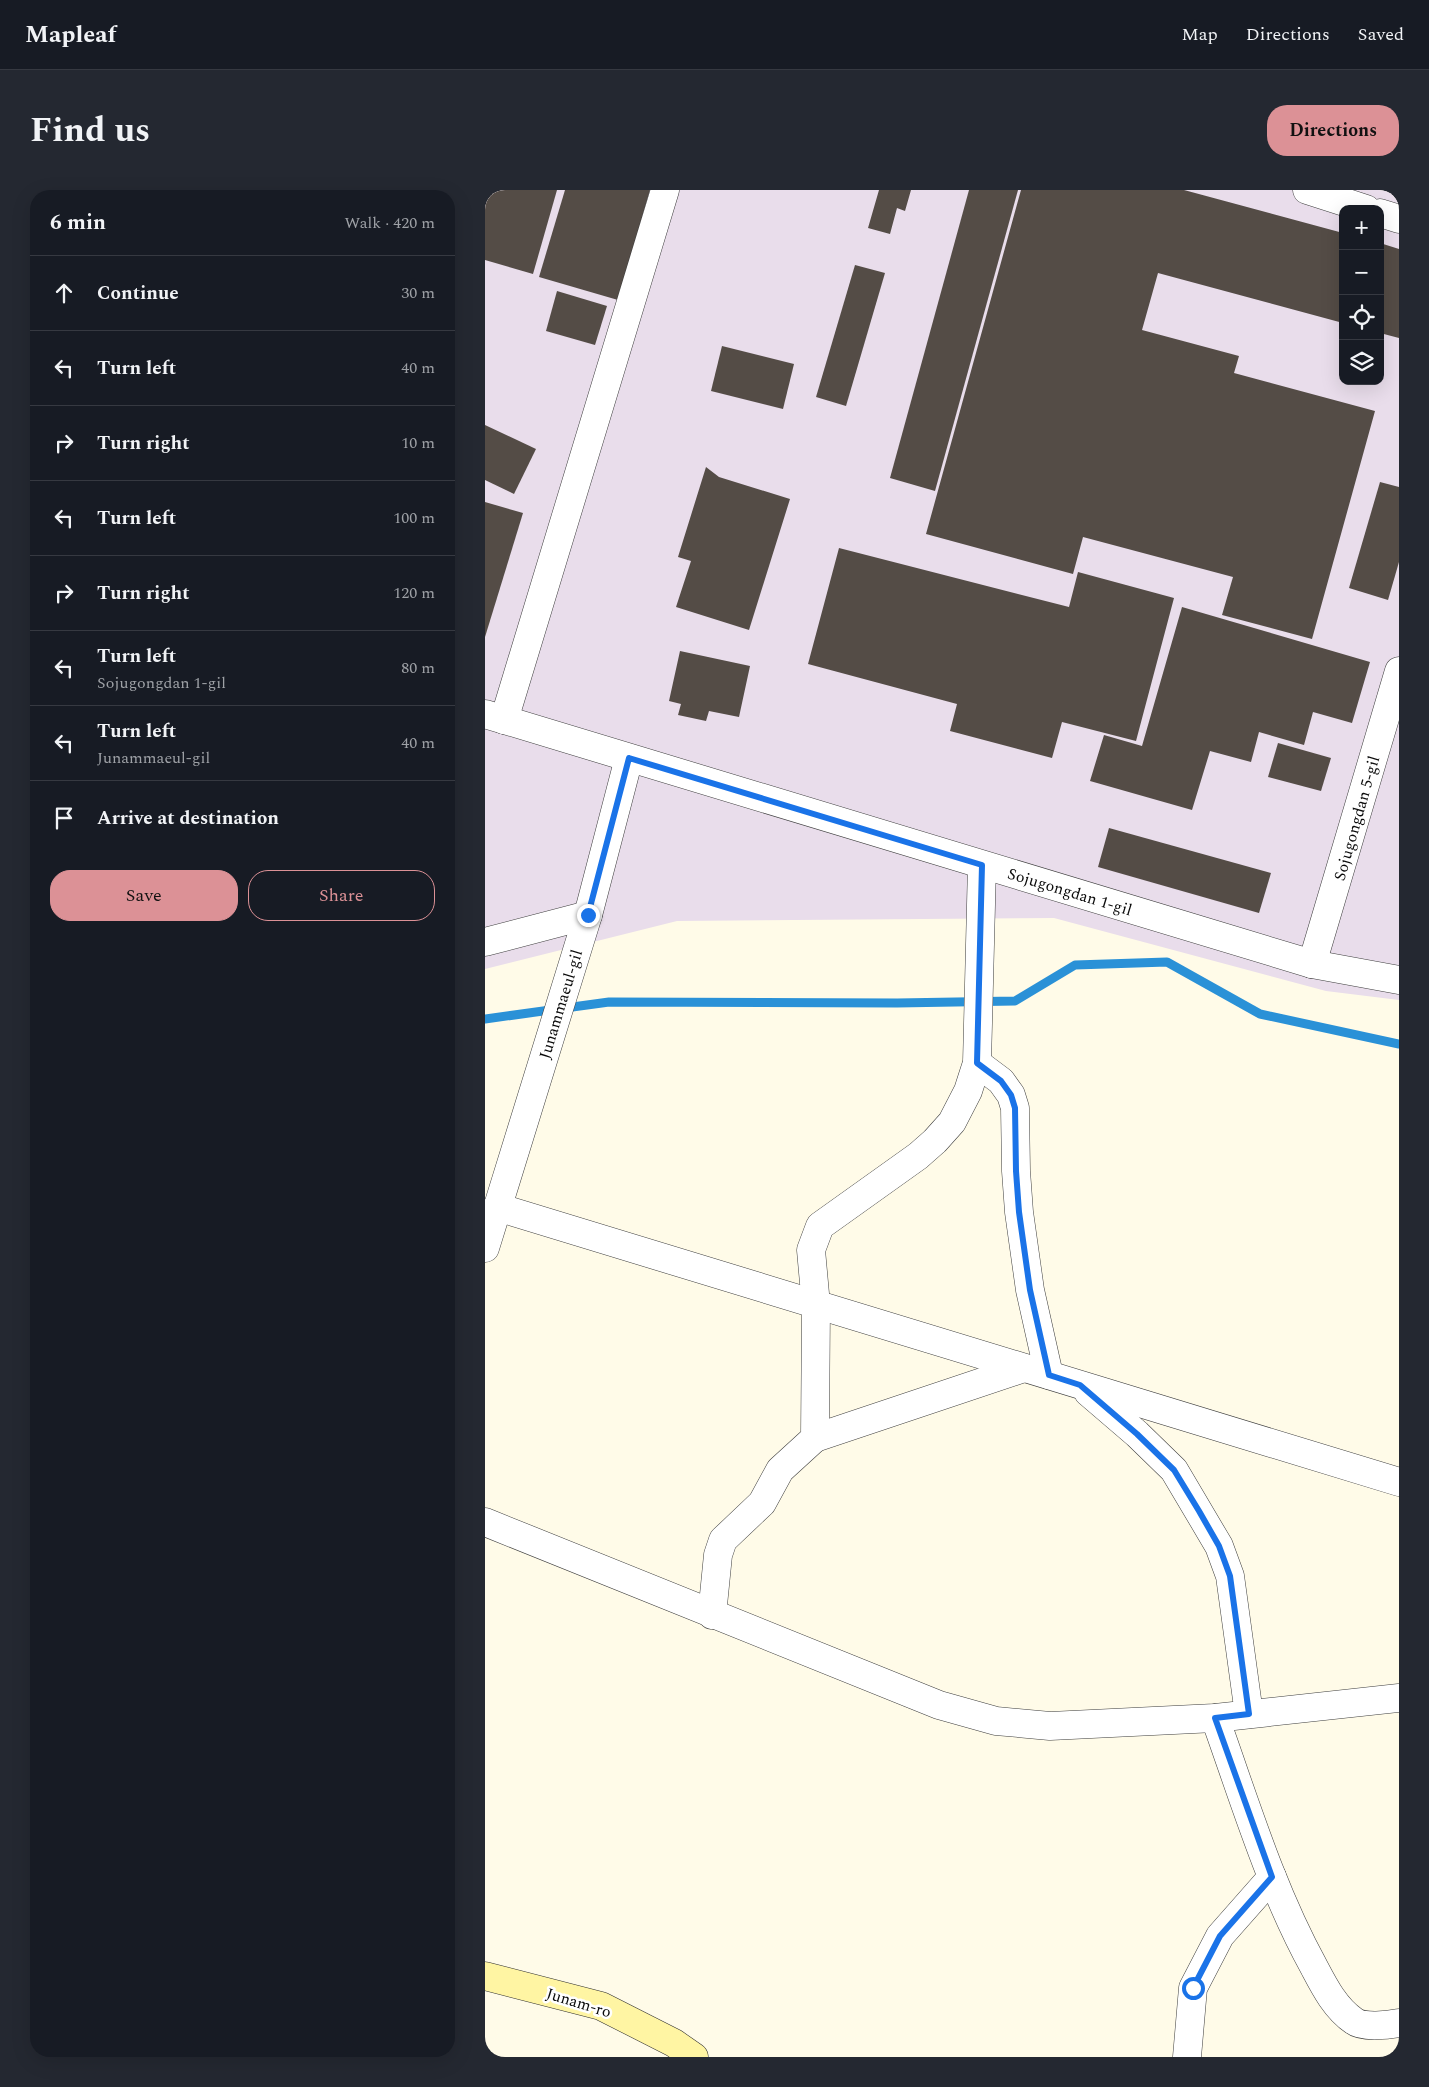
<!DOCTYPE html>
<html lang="en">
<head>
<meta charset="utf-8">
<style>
	body { margin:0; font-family:Spectral,serif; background:#242831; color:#f1f3f6 }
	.controls { position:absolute; right:15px; top:15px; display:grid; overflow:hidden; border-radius:10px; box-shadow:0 5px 20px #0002 }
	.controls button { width:45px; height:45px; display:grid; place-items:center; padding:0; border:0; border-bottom:1px solid #363941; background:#171b24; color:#f1f3f6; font:25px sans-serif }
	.stop { position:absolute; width:15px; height:15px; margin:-11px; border:4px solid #1a73e8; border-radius:50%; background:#fff }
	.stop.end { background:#1a73e8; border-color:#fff; box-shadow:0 1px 5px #0008 }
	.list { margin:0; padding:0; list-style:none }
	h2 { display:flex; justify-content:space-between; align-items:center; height:65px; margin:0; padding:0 20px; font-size:21px }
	h2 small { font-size:16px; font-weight:400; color:#9ea1a6 }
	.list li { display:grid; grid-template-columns:32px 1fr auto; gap:15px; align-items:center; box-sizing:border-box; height:75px; padding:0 20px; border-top:1px solid #363941 }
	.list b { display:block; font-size:19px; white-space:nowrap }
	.list p { margin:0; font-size:16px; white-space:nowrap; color:#9ea1a6 }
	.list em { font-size:16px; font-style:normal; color:#9ea1a6 }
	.actions { display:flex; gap:10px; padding:15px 20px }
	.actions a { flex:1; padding:11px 0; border:1px solid #dc9196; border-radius:20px; text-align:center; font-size:18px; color:#dc9196 }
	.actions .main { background:#dc9196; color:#111 }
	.icon { flex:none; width:28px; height:28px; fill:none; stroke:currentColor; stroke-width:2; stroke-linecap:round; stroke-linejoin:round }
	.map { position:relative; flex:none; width:914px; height:1867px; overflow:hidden; border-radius:20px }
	header { display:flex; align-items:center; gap:30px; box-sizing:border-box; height:70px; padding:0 25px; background:#171b24; border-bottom:1px solid #363941 }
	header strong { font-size:24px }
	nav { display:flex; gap:28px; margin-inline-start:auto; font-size:18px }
	.intro { display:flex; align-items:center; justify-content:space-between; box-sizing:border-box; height:120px; padding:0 30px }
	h1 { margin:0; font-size:35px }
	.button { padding:12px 22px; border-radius:20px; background:#dc9196; color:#111; font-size:18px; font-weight:700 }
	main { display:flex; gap:30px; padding:0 30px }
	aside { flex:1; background:#171b24; border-radius:20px; box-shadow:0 5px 20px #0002 }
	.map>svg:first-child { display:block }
</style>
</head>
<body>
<header>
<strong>Mapleaf</strong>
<nav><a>Map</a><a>Directions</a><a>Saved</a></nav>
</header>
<div class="intro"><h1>Find us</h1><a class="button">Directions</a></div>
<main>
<aside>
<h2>6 min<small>Walk · 420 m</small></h2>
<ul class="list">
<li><svg class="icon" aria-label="ahead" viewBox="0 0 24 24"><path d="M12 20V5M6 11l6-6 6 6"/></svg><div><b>Continue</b></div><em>30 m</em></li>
<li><svg class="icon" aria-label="left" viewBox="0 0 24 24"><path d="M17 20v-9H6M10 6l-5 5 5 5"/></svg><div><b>Turn left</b></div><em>40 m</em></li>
<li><svg class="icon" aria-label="right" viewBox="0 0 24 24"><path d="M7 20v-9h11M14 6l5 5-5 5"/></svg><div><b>Turn right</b></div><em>10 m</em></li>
<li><svg class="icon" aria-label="left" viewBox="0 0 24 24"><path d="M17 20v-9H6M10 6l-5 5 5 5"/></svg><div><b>Turn left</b></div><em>100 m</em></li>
<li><svg class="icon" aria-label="right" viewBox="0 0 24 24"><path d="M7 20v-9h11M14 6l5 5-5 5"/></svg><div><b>Turn right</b></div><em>120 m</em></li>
<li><svg class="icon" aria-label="left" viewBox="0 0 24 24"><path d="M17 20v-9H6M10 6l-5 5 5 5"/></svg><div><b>Turn left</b><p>Sojugongdan 1-gil</p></div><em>80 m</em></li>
<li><svg class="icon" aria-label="left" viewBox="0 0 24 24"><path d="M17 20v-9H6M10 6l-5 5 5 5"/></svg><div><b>Turn left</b><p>Junammaeul-gil</p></div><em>40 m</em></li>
<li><svg class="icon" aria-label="arrive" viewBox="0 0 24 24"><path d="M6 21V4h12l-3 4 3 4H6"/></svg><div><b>Arrive at destination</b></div></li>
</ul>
<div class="actions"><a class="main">Save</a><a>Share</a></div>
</aside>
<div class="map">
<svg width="914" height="1867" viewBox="0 0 914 1867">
	<rect width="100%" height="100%" fill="#fffbe8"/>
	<path fill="#e9ddeb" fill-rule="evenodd" d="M0,0H914V810L841,801L569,728L192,731L0,779ZM858,19H895V191H858Z"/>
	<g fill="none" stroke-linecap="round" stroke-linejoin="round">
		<path stroke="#2a91d7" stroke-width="9" d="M0,829L124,812L412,813L530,811L590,775L682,772L775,824L914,854"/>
	</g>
	<g fill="#544c46">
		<path d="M0,0H72L48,84L0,70Z"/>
		<path d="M80,0H165L133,110L54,87Z"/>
		<path d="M394,0H426L420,21L412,18L405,44L383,38Z"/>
		<path d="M484,0H533L450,301L405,288Z"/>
		<path d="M536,0H699L858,43V133L673,83L657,140L754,166L749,183L890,221L827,449L737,425L748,387L598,347L588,384L441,344Z"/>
		<path d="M895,53L914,59V148L895,143Z"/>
		<path d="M370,75L400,83L361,216L331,207Z"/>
		<path d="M72,101L122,116L110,155L61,141Z"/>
		<path d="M237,156L309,174L298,219L226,201Z"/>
		<path d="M0,235L51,259L29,304L0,290Z"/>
		<path d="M221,277L234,287L305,309L264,440L191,417L206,371L193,367Z"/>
		<path d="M895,292L914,297V372L903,410L864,398Z"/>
		<path d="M0,312L38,323L0,447Z"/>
		<path d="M354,358L584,417L593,382L689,408L651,551L577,532L567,568L465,541L472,514L323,474Z"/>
		<path d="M697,417L885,472L867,533L828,522L819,555L774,542L766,572L725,561L707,620L605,591L619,545L657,556Z"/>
		<path d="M195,461L265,476L254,527L224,521L221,531L193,525L196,514L184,511Z"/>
		<path d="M793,553L846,568L836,601L783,587Z"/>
		<path d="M624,638L786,683L774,723L613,677Z"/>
	</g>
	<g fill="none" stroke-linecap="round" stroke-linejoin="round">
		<defs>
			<g id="minor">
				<path d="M822,0L881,19"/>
				<path d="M895,23L914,29"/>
				<path d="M0,524L827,774L914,790"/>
				<path d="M19,530L180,0"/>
				<path d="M0,752L103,725"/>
				<path d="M827,774L914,481"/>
				<path d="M492,873L516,891L526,905L530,918L531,981L534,1022L545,1100L564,1185"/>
				<path d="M12,1017L914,1292"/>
				<path d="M0,1058L103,725L144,568"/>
				<path d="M603,1202L652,1244L689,1280L734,1356L745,1386L764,1524"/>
				<path d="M330,1248L539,1178"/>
				<path d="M0,1332L454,1515L511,1531L565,1536L730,1528L914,1508"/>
				<path d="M227,1425L233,1365L238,1350L277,1313L295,1280L330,1248L331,1115L326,1060L335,1036L433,966L450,951L467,932L483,901L492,873L497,675"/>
				<path d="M730,1528C760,1612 786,1699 829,1777C839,1796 850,1818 869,1831C878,1838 904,1835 914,1833"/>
				<path d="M702,1867L708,1798L735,1746L787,1687"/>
			</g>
			<path id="secondary" d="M0,1786L116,1816L189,1853L209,1867"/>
		</defs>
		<use href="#minor" stroke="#3e3e3e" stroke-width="29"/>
		<use href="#secondary" stroke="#2d2d2d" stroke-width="29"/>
		<use href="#minor" stroke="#fff" stroke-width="28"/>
		<use href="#secondary" stroke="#fff5a3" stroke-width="28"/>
	</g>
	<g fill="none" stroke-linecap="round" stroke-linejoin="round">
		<path stroke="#1a73e8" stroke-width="6" d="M103,725L144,568L497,675L492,873L516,891L526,905L530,918L531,981L534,1022L545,1100L564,1185L595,1195L652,1244L689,1280L714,1321L734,1356L745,1386L764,1524L730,1528L787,1687L735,1746L708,1798"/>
	</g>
	<g text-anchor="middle" stroke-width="5" stroke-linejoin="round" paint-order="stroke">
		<g font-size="16" fill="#0b0b0b" stroke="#fff">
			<text transform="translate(871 628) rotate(-74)" y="6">Sojugongdan 5-gil</text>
			<text transform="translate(585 701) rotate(17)" y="6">Sojugongdan 1-gil</text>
			<text transform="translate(75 814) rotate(-73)" y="6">Junammaeul-gil</text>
			<text transform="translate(94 1812) rotate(17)" y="6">Junam-ro</text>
		</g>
	</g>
</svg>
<div class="controls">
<button>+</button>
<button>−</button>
<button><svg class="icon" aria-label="locate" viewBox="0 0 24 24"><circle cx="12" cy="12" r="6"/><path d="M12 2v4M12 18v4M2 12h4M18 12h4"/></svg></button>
<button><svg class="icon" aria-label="layers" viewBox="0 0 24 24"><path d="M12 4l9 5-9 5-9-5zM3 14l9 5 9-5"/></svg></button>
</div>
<div class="stop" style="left:708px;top:1798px"></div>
<div class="stop end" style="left:103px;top:725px"></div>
</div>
</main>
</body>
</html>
